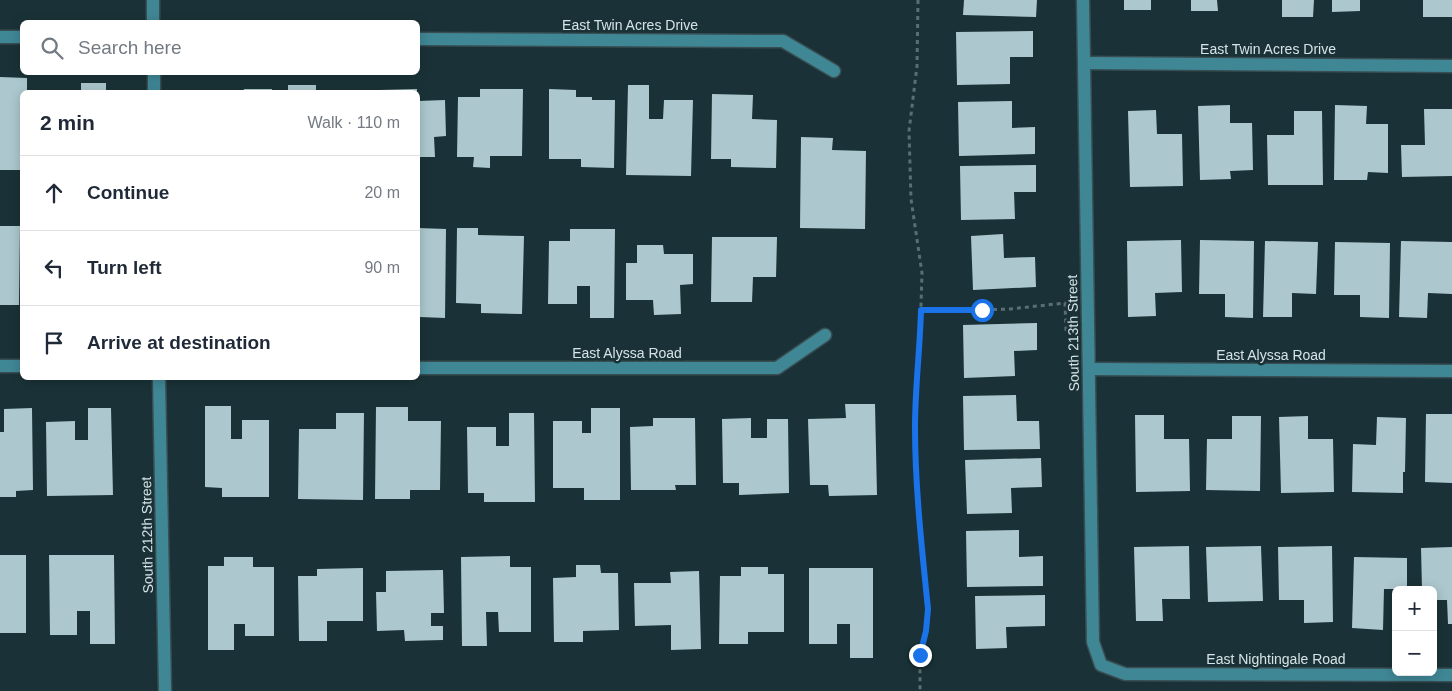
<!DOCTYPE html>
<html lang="en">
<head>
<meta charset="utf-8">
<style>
	body { margin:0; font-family:Arial,sans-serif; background:#f2f2f3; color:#1f2937 }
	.controls { position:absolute; right:15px; bottom:15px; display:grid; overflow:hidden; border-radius:8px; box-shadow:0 2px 12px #0003 }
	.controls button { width:45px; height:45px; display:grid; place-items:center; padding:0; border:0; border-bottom:1px solid #e0e1e3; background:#fff; color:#1f2937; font:25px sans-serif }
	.stop { position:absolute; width:15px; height:15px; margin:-11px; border:4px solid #1a73e8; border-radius:50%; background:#fff }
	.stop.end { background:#1a73e8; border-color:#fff; box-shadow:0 1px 5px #0008 }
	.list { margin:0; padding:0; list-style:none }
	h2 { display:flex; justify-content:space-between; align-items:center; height:65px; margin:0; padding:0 20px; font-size:21px }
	h2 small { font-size:16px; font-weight:400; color:#747a83 }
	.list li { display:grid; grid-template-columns:32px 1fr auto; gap:15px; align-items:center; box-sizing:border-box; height:75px; padding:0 20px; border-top:1px solid #e0e1e3 }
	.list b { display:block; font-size:19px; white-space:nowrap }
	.list em { font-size:16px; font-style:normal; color:#747a83 }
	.icon { flex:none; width:28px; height:28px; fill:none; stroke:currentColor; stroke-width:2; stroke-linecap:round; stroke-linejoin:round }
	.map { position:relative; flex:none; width:1452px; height:691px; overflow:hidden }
	.search { position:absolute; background:#fff; box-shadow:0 2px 12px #0003; left:20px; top:20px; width:400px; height:55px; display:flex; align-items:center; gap:12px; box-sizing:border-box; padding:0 18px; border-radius:8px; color:#747a83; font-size:19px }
	.panel { position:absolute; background:#fff; box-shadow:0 2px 12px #0003; left:20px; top:90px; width:400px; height:290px; border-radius:8px }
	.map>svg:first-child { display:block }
</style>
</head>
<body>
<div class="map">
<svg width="1452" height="691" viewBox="0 0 1452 691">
	<rect width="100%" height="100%" fill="#1a3237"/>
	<g fill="#acc8ce">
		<path d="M964,0H1037L1036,17L963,15Z"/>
		<rect x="1124" y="0" width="27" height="10"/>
		<path d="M1191,0H1217L1218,11H1191Z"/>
		<path d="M1282,0H1314L1313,17H1282Z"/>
		<path d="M1332,0H1360V11L1332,12Z"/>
		<rect x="1423" y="0" width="29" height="17"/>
		<path d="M1033,31V57H1010V84L957,85L956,32Z"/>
		<path d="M0,77L27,78V92H22V170H0Z"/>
		<rect x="81" y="83" width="25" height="9"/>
		<rect x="288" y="85" width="28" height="7"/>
		<path d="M628,85H649V119H663L664,100H693L691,176L626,175Z"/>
		<path d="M244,89H272V92H243Z"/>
		<path d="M417,89V92H379V90Z"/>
		<path d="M480,89H523L522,156H490V168L473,167L474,157H457L458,97H480Z"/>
		<path d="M549,89L576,90V97H592V100H615L614,168L581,167V159H549Z"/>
		<path d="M712,94L753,95L752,119L777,120L776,168L731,167V159H711Z"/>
		<path d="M445,100L446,136L434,137L435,157H418V101Z"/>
		<path d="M1012,101V128L1035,127V154L959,156L958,102Z"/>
		<path d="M1230,105V123H1252L1253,170L1230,171L1231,179L1200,180L1198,106Z"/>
		<path d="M1335,105L1367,106L1366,124H1388V173L1368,172L1367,180H1334Z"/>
		<path d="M1424,109H1452V176L1402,177L1401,145H1425Z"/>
		<path d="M1156,110L1157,134H1182L1183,186L1130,187L1128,111Z"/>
		<path d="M1294,111H1322L1323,185H1268L1267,135H1294Z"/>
		<path d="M801,137L833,138L832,150L866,151L865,229L800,228Z"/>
		<path d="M1036,165V192H1014L1015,219L961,220L960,166Z"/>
		<path d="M0,226H20L19,305H0Z"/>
		<path d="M418,228L446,229L445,318L420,317V284H418Z"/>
		<path d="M457,228H478V235L524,236L522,314L481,313V304L456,303Z"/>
		<path d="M570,229H615L614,318H590V286H577V304H548L549,241H570Z"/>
		<path d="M1003,234L1004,258L1035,257L1036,287L973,290L971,236Z"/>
		<path d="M712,237H777L776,277H753L752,302H711Z"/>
		<path d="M1181,240L1182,292L1155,293L1156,316L1128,317L1127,241Z"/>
		<path d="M1200,240L1254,241L1253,318L1225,317V294H1199Z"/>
		<path d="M1265,241L1318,242L1316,294L1292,293V317H1263Z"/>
		<path d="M1401,241L1452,242V294L1428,293L1427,318L1399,317Z"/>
		<path d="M1335,242L1390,243L1389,318L1360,317V295H1334Z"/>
		<path d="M637,245H663L664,254H693V284L680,285L681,314L654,315L653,300H626V263H637Z"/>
		<path d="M1037,323V350L1014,351L1015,376L964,378L963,325Z"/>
		<path d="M1016,395L1017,421H1039L1040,449L964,450L963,396Z"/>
		<path d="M845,404H875L877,495L829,496L828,485H810L808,419L846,418Z"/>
		<path d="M205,406H231V439H242V420H269V497H222V488L205,487Z"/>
		<path d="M376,407H408V421H441L440,490H410V499H375Z"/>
		<path d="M32,408L33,490L16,491V497H0V432H4V409Z"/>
		<path d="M88,408H111L113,495L47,496L46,422L75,421V440H88Z"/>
		<path d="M591,408H620V500H584V488H553V421H582V433H591Z"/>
		<path d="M336,413H364L363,500L298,499L299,429H336Z"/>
		<path d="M509,413H534L535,502H484V493H468L467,427H496V446H509Z"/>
		<path d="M1426,414H1452V483L1425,482Z"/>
		<path d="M1135,415H1164V439H1189L1190,491L1136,492Z"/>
		<path d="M1232,416H1261L1260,491L1206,490L1207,439H1232Z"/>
		<path d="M1308,416V439H1333L1334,492L1281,493L1279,417Z"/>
		<path d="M1377,417L1406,418L1405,472H1403V493L1352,492L1353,444L1376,445Z"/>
		<path d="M653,418H695L696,485H675L676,490H631L630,427L653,426Z"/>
		<path d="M751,418V438H767V419H788L789,493L739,495V483H723L722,419Z"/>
		<path d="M1041,458L1042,487L1011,488L1012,513L967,514L965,460Z"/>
		<path d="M1019,530V557L1043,556V586L967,587L966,531Z"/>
		<path d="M1189,546L1190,599H1162L1163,621H1136L1134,547Z"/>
		<path d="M1261,546L1263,601L1208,602L1206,547Z"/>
		<path d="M1332,546L1333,622L1304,623V600H1279L1278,547Z"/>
		<path d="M1452,547V624H1448L1447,600H1433V590H1422L1421,548Z"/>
		<rect x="0" y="555" width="26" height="78"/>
		<path d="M49,555H114L115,644H90V611H77V635H50Z"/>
		<path d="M510,556V567H531V632H499L498,612H486L487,646H462L461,557Z"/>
		<path d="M224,557H253V567H274V636H245V624H234V650H208V566H224Z"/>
		<path d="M1354,557L1407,558V589H1384L1383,630L1352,628Z"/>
		<path d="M576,565H600L601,573H618L619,630L583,631V642H554L553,578L576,577Z"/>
		<path d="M741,567H768V574H784V632H748V644H719L720,576H741Z"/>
		<path d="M363,568V621H327V641H299L298,576H317V569Z"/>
		<path d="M809,568H873V658H850V624H837V644H809Z"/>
		<path d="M443,570L444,613H431V626H443V640L405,641L404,630L377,631L376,592H386V571Z"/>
		<path d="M699,571L701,649L671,650V625L635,626L634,583H671L670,572Z"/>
		<path d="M1045,595V626L1006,627L1007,648L976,649L975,596Z"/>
	</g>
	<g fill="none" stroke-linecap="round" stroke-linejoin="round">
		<defs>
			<g id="minor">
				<path d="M153,0V22"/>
				<path d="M1083,0L1093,642L1101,665L1125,674L1452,675"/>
				<path d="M0,37H22"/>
				<path d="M418,39L783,41L834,71"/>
				<path d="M1085,63L1452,66"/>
				<path d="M154,72V92"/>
				<path d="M0,366H22"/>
				<path d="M418,368H777L825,335"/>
				<path d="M1089,369L1452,371"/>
				<path d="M159,378L165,691"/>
			</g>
		</defs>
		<use href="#minor" stroke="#384e53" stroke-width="15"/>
		<g stroke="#5a6f73" stroke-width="3" stroke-dasharray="4 4" stroke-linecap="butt">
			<path d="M918,0L917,66L909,131L911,199L922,273L920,337L915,426L916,471L928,609L926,631L920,655V691"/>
			<path d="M921,310L946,311L1010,309L1065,303L1066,330H1071"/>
		</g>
		<use href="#minor" stroke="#408796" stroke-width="12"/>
	</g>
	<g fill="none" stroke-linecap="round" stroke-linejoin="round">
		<path stroke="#1a73e8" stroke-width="6" d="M920,655L926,631L928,609C922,549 915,488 915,427C915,388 920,349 921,310H982"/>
	</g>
	<g text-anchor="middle" stroke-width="5" stroke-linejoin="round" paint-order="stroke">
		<g font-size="14" fill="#d5e3e6" stroke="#1a3237">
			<text x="630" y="30">East Twin Acres Drive</text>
			<text x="1268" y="54">East Twin Acres Drive</text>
			<text transform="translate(1073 333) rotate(-91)" y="5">South 213th Street</text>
			<text x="627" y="358">East Alyssa Road</text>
			<text x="1271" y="360">East Alyssa Road</text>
			<text transform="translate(147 535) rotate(-91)" y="5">South 212th Street</text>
			<text x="1276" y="664">East Nightingale Road</text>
		</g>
	</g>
</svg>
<div class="controls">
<button>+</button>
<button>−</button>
</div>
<div class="stop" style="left:982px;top:310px"></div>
<div class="stop end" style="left:920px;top:655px"></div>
<div class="search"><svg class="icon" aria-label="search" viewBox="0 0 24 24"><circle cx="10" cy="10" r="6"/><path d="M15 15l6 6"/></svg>Search here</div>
<section class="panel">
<h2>2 min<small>Walk · 110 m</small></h2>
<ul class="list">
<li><svg class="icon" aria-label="ahead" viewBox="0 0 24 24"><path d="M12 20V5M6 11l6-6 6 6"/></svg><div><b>Continue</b></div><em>20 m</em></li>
<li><svg class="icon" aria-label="left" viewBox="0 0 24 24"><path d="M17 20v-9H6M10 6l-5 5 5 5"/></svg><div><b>Turn left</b></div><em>90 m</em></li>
<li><svg class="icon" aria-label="arrive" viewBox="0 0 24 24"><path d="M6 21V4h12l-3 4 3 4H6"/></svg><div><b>Arrive at destination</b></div></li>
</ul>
</section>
</div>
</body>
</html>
